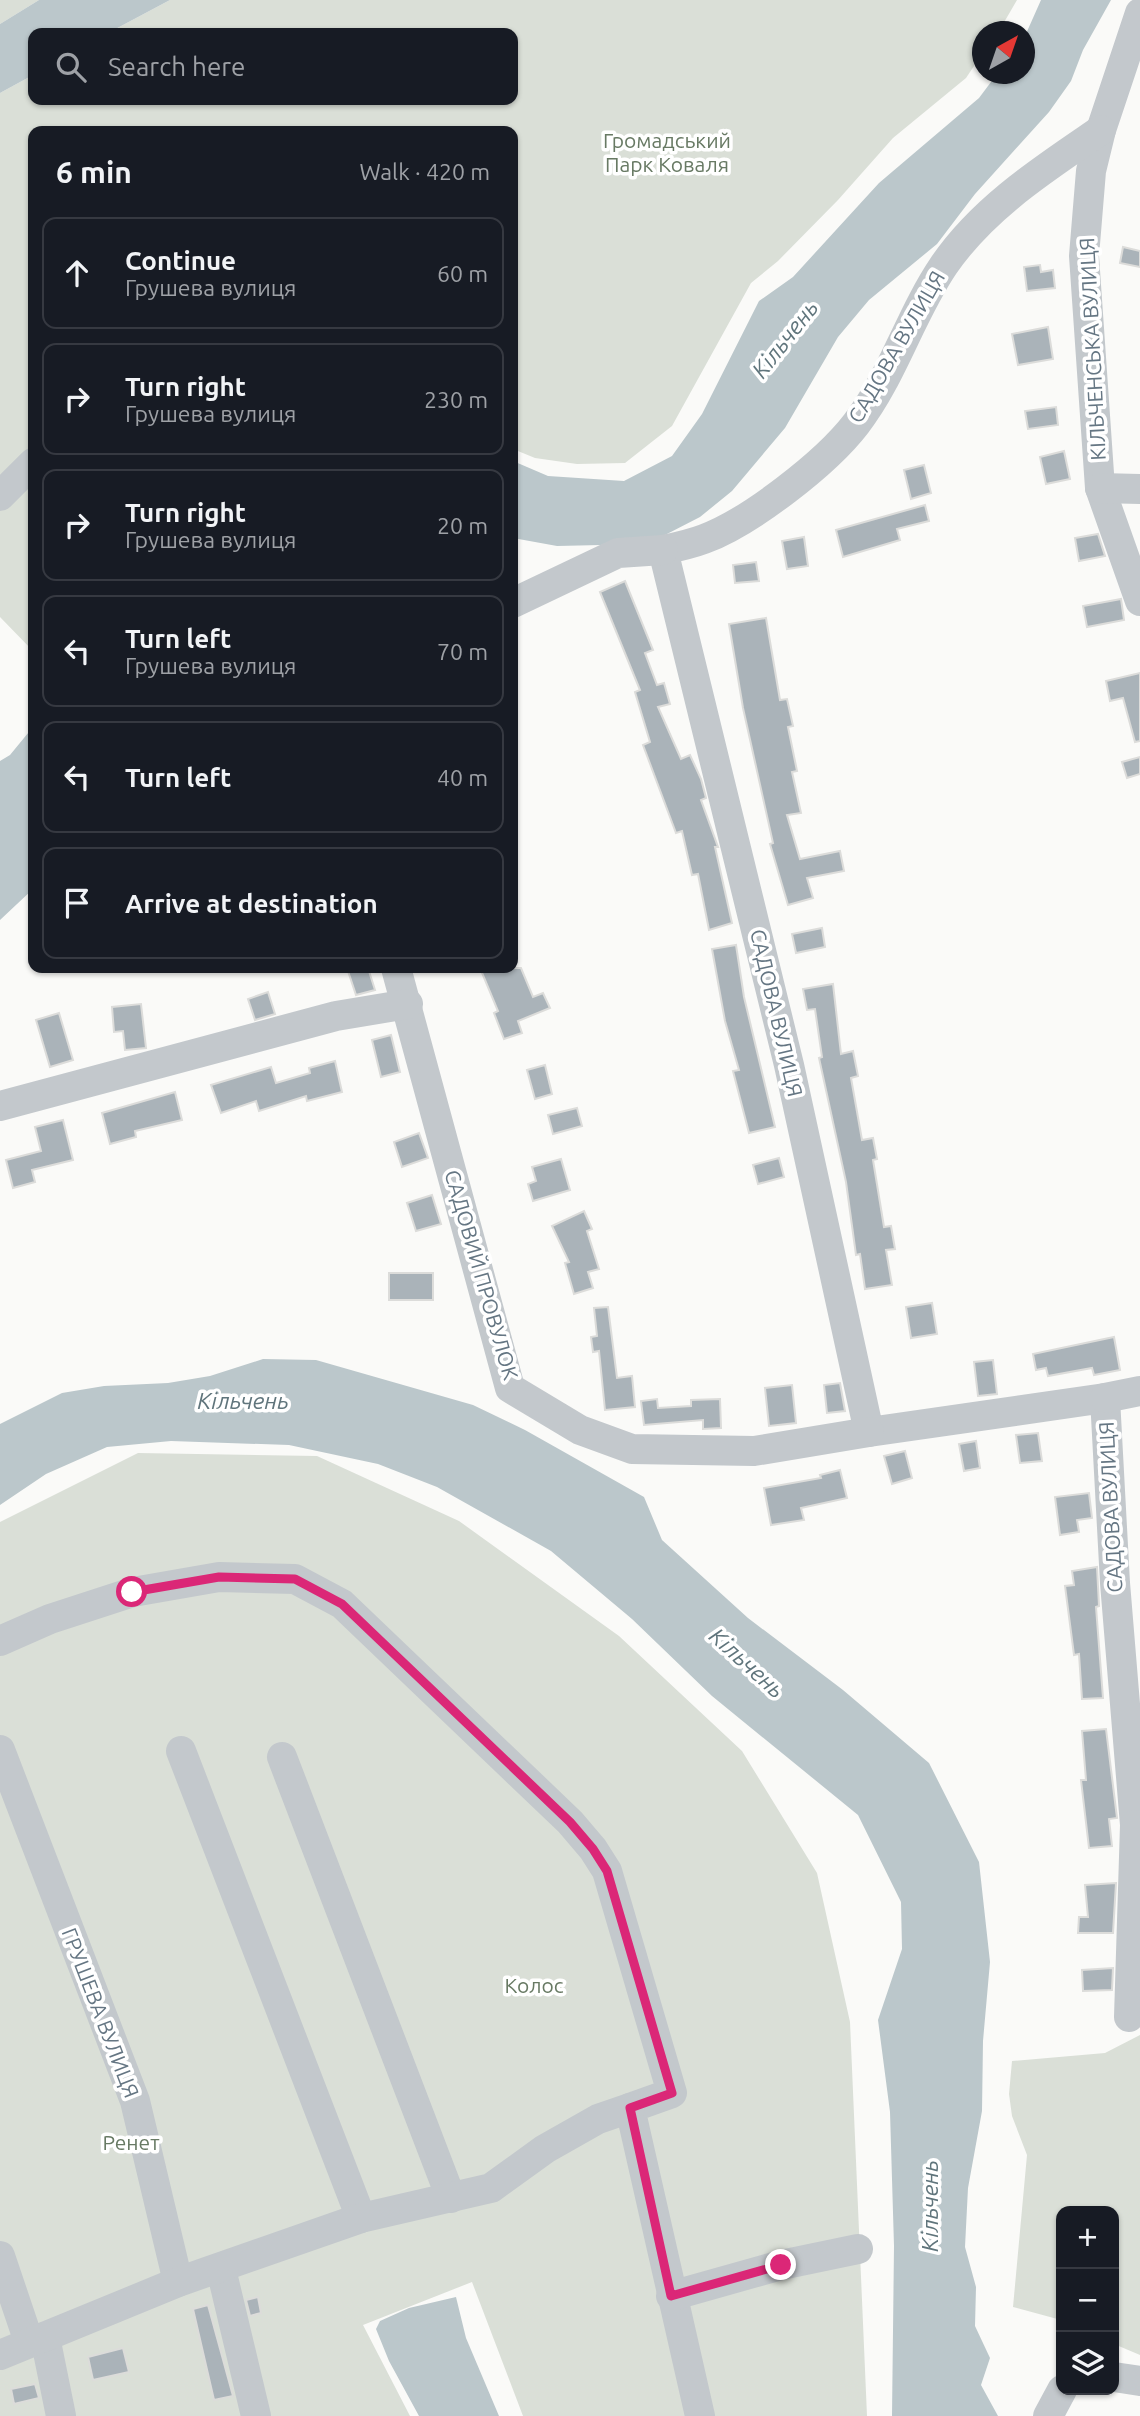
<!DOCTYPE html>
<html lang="en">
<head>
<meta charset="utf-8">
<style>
	body { margin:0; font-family:Ubuntu,sans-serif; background:#242831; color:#f1f3f6 }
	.controls { position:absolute; right:21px; bottom:21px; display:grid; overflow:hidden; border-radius:14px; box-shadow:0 2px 5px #0004 }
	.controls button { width:63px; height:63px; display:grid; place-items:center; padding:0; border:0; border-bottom:2px solid #363941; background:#171b24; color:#f1f3f6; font:35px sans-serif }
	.compass { position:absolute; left:972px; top:21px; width:63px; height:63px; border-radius:50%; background:#171b24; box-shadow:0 2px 5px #0004; rotate:40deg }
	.stop { position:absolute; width:21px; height:21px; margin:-16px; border:5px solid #db2777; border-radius:50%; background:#fff }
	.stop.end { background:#db2777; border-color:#fff; box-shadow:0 2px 7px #0008 }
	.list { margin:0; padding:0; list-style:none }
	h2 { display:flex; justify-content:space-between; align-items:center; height:91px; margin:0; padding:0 28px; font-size:30px }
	h2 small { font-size:23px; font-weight:400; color:#9ea1a6 }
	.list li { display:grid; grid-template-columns:46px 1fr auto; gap:21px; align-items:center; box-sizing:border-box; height:112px; margin:0 14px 14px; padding:0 14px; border:2px solid #363941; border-radius:14px }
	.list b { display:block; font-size:26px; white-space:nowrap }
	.list p { margin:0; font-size:23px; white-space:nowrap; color:#9ea1a6 }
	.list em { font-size:23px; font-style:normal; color:#9ea1a6 }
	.icon { flex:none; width:38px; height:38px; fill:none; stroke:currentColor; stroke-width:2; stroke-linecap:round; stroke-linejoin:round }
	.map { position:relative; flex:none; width:1140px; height:2416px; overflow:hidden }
	.search { position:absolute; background:#171b24; box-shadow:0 2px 5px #0004; left:28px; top:28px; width:490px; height:77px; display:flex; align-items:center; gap:18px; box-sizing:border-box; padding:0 24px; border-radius:14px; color:#9ea1a6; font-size:26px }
	.panel { position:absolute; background:#171b24; box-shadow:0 2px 5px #0004; left:28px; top:126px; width:490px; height:847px; border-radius:14px }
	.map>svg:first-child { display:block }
</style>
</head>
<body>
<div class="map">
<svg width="1140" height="2416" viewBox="0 0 1140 2416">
	<rect width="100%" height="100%" fill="#fafaf8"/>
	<g fill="#dadfd7">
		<path d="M0,0H39L0,24Z"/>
		<path d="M170,0H1017L999,31L982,32V54L966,78L893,138L838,200L778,261L751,283L672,426L625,463L577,464L535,458L513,449V131H33V651L0,617V93L33,75V100H513V33H108Z"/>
		<path d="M138,1453L317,1456L459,1521L619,1636L742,1751L817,1873L850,2022L867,2416H523L472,2282L363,2325L410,2416H0V1522Z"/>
		<path d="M1140,2035V2355L1114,2344V2211H1061V2320L1013,2307L1027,2155L1012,2116L1009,2094L1012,2061L1105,2053Z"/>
	</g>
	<g fill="#bbc7cb">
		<path d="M39,0H170L108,33H33V75L0,93V24Z"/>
		<path d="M1041,0H1111L1083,50L1071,81L1049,112L975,194L937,244L869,300L838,337L785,428L732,491L700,517L665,535L601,545L557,546L513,538V461L548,476L624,481L672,456L702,414L759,301L793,277L879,183L979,98L997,74H1024L1025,36Z"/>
		<path d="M33,727V889L0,920V761L10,755Z"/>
		<path d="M263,1359L316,1360L473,1405L525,1430L644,1497L662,1540L748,1618L843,1690L929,1763L979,1862L990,1962L983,2041L982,2111L968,2188L965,2247L976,2287L975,2326L990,2358L981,2385L998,2416H892L894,2246L890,2112L878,2020L902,1949L901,1902L858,1815L712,1696L632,1619L551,1551L437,1487L378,1464L289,1445L171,1441L107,1447L46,1474L0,1505V1424L62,1393L104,1386L168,1383L210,1376Z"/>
		<path d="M456,2297L466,2338L499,2416H419L389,2361L376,2329L380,2321L409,2308Z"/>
	</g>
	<g fill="#aab3b9" stroke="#dcdcda" stroke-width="2">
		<path d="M1123,247L1140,251V267L1120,263Z"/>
		<path d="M1040,265L1041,272L1053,270L1055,288L1027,291L1024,267Z"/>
		<path d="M1048,327L1053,359L1018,365L1012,334Z"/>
		<path d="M1056,407L1058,425L1028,429L1025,411Z"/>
		<path d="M1064,451L1070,479L1046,484L1040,457Z"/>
		<path d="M924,465L931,493L911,499L904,470Z"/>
		<path d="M925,505L929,521L897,529L900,540L843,557L836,530Z"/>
		<path d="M1098,534L1105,556L1079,561L1075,538Z"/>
		<path d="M804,537L808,566L787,569L782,541Z"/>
		<path d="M756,562L759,581L735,583L733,565Z"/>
		<path d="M625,581L653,650L645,653L657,685L664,683L670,704L658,707L681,759L690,755L701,779L706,798L701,800L718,847H715L732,923L709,930L698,874L692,875L682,831L676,833L643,745L650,742L635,692L640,690L600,592Z"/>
		<path d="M1121,599L1124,620L1087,627L1083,606Z"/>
		<path d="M766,618L780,700L787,699L793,726L788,727L797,771L792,772L801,813L787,815L800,859L840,851L844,871L807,878L813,898L788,905L770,844L773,843L743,708L729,624Z"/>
		<path d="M1140,673V741L1135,742L1123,698L1110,701L1106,681Z"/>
		<path d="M1140,757V774L1127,778L1122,762Z"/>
		<path d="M822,928L825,947L796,953L792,934Z"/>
		<path d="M736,945L744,997L775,1127L749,1133L733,1071L739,1070L725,1021L712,949Z"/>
		<path d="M347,968H368L375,990L356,995Z"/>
		<path d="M480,968H521L533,997L543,993L550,1008L518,1021L522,1033L504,1039L494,1013L498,1011Z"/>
		<path d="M833,984L841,1054L853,1051L858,1076L851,1078L862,1140L873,1138L877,1159L873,1160L884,1227L891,1226L895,1249L886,1250L892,1285L865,1289L860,1254L856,1255L846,1182L819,1058L822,1057L815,1009L807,1010L803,989Z"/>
		<path d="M268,992L275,1014L255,1020L248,999Z"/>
		<path d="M141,1004L146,1048L125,1050L123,1031L114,1032L112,1007Z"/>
		<path d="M59,1013L73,1060L50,1067L36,1020Z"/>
		<path d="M391,1035L400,1072L381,1077L372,1040Z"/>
		<path d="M335,1061L342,1092L307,1101L306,1096L259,1111L256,1101L221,1113L211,1085L271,1067L276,1083L310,1073L309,1068Z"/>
		<path d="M545,1065L552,1094L535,1099L527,1070Z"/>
		<path d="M175,1092L182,1120L135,1131L136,1137L110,1144L102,1113Z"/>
		<path d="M577,1108L582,1126L553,1134L548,1115Z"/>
		<path d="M63,1120L73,1160L32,1170L35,1182L13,1188L6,1160L41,1151L35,1127Z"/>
		<path d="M419,1133L428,1158L402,1167L394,1142Z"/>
		<path d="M779,1158L784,1177L758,1184L753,1165Z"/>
		<path d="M561,1159L570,1190L533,1201L528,1184L536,1181L532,1167Z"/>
		<path d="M432,1195L441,1224L416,1231L407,1203Z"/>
		<path d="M584,1211L592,1229L587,1231L599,1269L588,1272L593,1288L574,1294L565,1263L569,1262L552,1226Z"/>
		<rect x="389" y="1273" width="44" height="27"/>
		<path d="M932,1303L937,1334L911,1338L906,1307Z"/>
		<path d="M608,1307L617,1378L632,1376L635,1407L605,1410L599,1351L593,1352L591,1337L597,1336L594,1308Z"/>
		<path d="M1114,1337L1120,1370L1094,1375L1092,1368L1048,1376L1046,1368L1036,1370L1033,1354Z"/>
		<path d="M993,1360L997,1394L978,1396L974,1362Z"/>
		<path d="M840,1383L845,1411L827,1413L824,1385Z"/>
		<path d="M792,1385L796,1423L769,1426L765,1388Z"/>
		<path d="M657,1399L658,1408L691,1406V1400L720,1399L721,1428L703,1429V1420L644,1425L641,1401Z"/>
		<path d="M1038,1433L1042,1461L1020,1463L1016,1435Z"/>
		<path d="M976,1441L980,1468L964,1471L959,1444Z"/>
		<path d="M905,1451L912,1478L892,1484L884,1456Z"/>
		<path d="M840,1470L847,1498L801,1508L804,1520L771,1525L764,1488L821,1478L820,1475Z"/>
		<path d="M1089,1493L1092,1518L1077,1520L1079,1532L1060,1535L1055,1497Z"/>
		<path d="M1097,1567L1099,1606L1096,1607L1103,1698L1082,1699L1079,1654L1074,1655L1065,1586L1074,1585L1072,1571Z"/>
		<path d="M1106,1729L1117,1818L1109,1819L1112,1846L1089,1848L1081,1780H1086L1082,1731Z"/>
		<path d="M1116,1883L1113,1933H1078L1079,1917H1088L1085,1885Z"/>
		<path d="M1113,1968L1112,1990L1083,1991L1082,1970Z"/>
		<path d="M258,2297L261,2313L250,2316L246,2300Z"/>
		<path d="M208,2305L233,2396L214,2400L193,2309Z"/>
		<path d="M123,2348L129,2372L93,2380L88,2357Z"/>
		<path d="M35,2384L39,2398L14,2404L11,2389Z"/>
	</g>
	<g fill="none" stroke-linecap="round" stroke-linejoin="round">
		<g stroke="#c3c8cc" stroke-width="30">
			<path d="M1140,13L1101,130L1091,171L1084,256L1100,488L1140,601"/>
			<path d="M1101,130C1044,169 984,207 944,265C910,315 893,376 856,424C826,463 750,522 704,539C691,544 677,547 663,550L789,1065L869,1432L1105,1398L1115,1583L1135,1825H1140"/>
			<path d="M1100,488L1140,489"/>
			<path d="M0,496L33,463"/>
			<path d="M513,603L618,553L663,550"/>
			<path d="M396,968L510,1388L580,1430L632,1449L754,1451L869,1432"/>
			<path d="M0,1106L336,1016L408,1004"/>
			<path d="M1105,1398L1140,1391"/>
			<path d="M0,1641L50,1619L133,1592L219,1577L295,1579L342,1604L570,1822L593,1849L607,1871L672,2093L630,2108L700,2416"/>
			<path d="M0,1750L135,2101L178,2282"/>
			<path d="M181,1751L361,2218"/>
			<path d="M282,1757L451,2198"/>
			<path d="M1129,2017L1135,1825"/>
			<path d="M0,2256L29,2342"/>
			<path d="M221,2269L256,2416"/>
			<path d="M671,2296L781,2265L858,2249"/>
			<path d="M45,2337L61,2416"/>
			<path d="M0,2355L178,2282L361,2218L491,2188L545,2149L598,2119L630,2108"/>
			<path d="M1114,2377L1140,2381"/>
			<path d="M1048,2416L1062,2390"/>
		</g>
	</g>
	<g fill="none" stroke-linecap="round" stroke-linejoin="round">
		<path stroke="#db2777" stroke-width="9" d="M132,1592L219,1577L295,1579L342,1604L570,1822L593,1849L607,1871L672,2093L630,2108L671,2296L781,2265"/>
	</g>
	<g text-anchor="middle" stroke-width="7" stroke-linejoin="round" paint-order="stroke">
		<g font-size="21" fill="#687a64" stroke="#fff">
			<text x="667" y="148">Громадський<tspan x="667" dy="24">Парк Коваля</tspan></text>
			<text x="534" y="1993">Колос</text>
			<text x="131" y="2150">Ренет</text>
		</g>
		<g font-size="21" fill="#657683" stroke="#fff">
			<text transform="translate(897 347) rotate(-60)" y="7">САДОВА ВУЛИЦЯ</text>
			<text transform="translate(1093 349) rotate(-93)" y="7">КІЛЬЧЕНСЬКА ВУЛИЦЯ</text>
			<text transform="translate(776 1013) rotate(77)" y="7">САДОВА ВУЛИЦЯ</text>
			<text transform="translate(481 1275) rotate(74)" y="7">САДОВИЙ ПРОВУЛОК</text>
			<text transform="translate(1111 1507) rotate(-93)" y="7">САДОВА ВУЛИЦЯ</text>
			<text transform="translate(100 2013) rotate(69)" y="7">ГРУШЕВА ВУЛИЦЯ</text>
		</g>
		<g font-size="23" font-style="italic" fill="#60757c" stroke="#fff">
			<text transform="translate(785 339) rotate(-52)" y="8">Кільчень</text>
			<text x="243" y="1409">Кільчень</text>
			<text transform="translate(747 1663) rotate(42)" y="8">Кільчень</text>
			<text transform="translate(930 2206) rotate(-90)" y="8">Кільчень</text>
		</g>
	</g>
</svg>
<div class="controls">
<button>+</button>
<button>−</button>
<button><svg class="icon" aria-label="layers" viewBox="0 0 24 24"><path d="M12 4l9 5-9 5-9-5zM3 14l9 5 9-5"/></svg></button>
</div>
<svg class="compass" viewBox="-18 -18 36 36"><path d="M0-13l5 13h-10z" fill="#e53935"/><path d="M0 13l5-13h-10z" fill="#9ea1a6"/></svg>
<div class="stop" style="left:132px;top:1592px"></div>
<div class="stop end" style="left:781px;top:2265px"></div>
<div class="search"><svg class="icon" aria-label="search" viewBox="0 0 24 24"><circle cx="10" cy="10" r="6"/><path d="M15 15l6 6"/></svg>Search here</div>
<section class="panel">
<h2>6 min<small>Walk · 420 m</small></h2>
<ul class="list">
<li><svg class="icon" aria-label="ahead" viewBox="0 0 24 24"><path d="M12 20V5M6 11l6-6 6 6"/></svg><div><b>Continue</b><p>Грушева вулиця</p></div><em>60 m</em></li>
<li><svg class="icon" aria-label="right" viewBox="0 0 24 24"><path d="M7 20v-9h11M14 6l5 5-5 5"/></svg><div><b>Turn right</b><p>Грушева вулиця</p></div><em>230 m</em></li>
<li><svg class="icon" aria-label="right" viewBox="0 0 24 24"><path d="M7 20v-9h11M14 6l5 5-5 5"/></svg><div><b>Turn right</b><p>Грушева вулиця</p></div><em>20 m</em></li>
<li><svg class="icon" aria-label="left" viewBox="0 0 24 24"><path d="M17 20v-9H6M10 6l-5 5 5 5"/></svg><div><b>Turn left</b><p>Грушева вулиця</p></div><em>70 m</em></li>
<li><svg class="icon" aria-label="left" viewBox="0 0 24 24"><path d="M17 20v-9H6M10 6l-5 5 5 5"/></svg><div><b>Turn left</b></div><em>40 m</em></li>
<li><svg class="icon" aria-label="arrive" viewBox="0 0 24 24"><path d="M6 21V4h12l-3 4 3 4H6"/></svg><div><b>Arrive at destination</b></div></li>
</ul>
</section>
</div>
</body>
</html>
